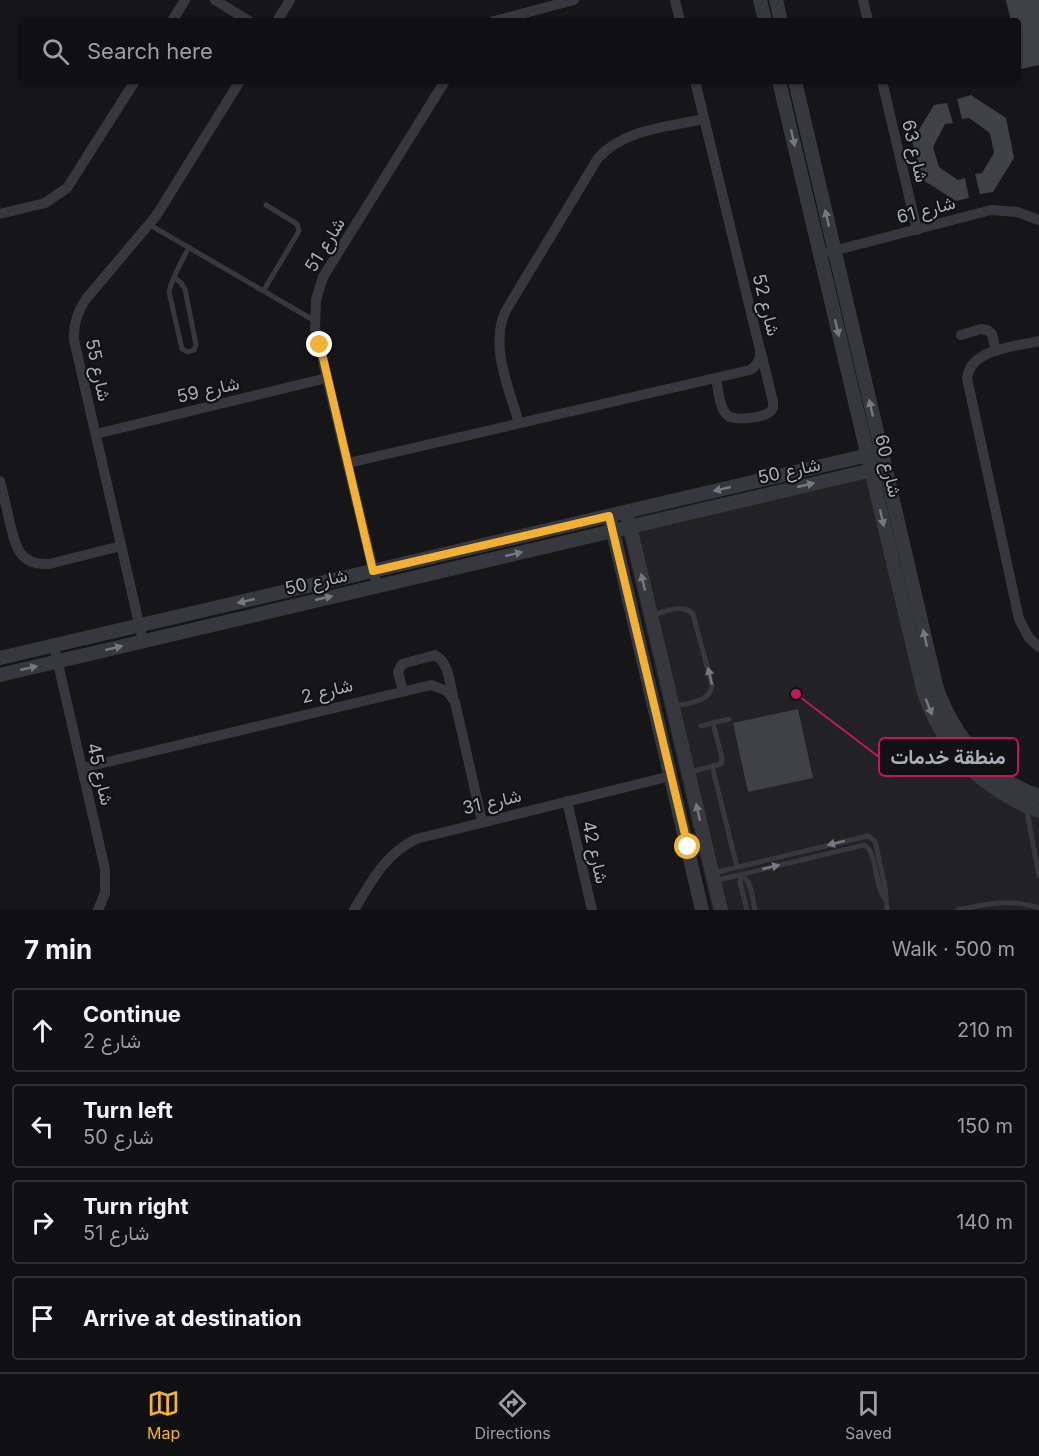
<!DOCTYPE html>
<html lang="en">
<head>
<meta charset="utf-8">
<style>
	body { margin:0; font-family:Inter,Vazirmatn,sans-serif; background:#1e1e20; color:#f1f3f6 }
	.stop { position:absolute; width:18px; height:18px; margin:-14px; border:4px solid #f2b134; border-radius:50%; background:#fff }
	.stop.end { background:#f2b134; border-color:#fff; box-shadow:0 2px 6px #0008 }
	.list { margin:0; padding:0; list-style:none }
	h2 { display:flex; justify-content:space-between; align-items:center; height:78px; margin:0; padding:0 24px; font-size:26px }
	h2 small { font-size:20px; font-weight:400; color:#9c9d9f }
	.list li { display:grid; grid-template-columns:39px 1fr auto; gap:18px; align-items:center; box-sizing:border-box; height:84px; margin:0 12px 12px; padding:0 12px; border:2px solid #303032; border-radius:6px }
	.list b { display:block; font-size:22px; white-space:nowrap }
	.list p { margin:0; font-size:20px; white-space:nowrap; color:#9c9d9f }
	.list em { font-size:20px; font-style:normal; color:#9c9d9f }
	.icon { flex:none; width:33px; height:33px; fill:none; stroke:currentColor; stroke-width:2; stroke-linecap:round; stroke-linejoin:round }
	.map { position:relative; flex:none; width:1039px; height:910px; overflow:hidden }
	.search { position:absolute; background:#101012; box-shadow:0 2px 4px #0004; left:18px; right:18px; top:18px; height:66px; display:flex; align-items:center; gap:15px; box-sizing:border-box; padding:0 21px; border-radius:6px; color:#9c9d9f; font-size:22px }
	.sheet { height:462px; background:#101012 }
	nav { display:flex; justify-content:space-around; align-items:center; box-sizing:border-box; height:84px; border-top:2px solid #303032; background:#101012; font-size:16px; color:#9c9d9f }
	nav a { display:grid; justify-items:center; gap:3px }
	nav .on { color:#f2b134 }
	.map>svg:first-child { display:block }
</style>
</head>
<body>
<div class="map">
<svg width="1039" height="910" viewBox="0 0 1039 910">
	<rect width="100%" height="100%" fill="#161618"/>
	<path fill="#222225" d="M875,462L929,686L941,717L966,754L1008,790L1039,804V910H712L620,521Z"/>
	<g fill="#404145">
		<path d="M1006,0H1039V65L1021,69L1018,54V21H1011Z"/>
		<path d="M971,95L1006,118L1014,158L993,192L980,194L975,174L982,173L994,153L990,133L969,118L962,119L957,99Z"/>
		<path d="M947,103L953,123L945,124L933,147L939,167L958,180L965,178L969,198L956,201L923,180L912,141L934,105Z"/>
		<path d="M798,709L813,778L748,792L733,723Z"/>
	</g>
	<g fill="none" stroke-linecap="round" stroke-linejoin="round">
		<g stroke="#37383d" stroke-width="5">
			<path d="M150,225L315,321"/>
			<path d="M174,277L181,283L185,289L196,345L194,350L188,352L182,349L169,292C172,277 182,261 189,247"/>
			<path d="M264,290L299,231L297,224L266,205"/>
			<path d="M653,615C667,611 682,603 693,614L712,685C711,702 688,703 675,706"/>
			<path d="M701,726L729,719"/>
			<path d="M712,766L737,867"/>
			<path d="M690,772L721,764L722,758L713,723"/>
			<path d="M1026,807L1039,876"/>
			<path d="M713,873L868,836L875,841L876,845L885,887L887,910"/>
			<path d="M714,881L864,845C878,852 874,886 885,899"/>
			<path d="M747,910L740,883L741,875C752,881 752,898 755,910"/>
			<path d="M958,910C985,904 1011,898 1039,908"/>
		</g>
		<g stroke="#37383d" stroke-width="10">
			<path d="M215,0L249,21"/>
			<path d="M675,0L680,21"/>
			<path d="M863,0L868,21"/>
			<path d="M172,21L185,0"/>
			<path d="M277,21L290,0"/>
			<path d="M494,21L574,0"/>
			<path d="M882,81L917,230"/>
			<path d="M0,214L45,203L67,188L135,81"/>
			<path d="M829,252L991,210L1017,212L1039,220"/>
			<path d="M961,335L981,329L987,330L992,334L996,351"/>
			<path d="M1039,341C1015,347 971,348 967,378L1019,619L1029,638L1039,647"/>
			<path d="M716,378C718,388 719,406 726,414C733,422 764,418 771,411C774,408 773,406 773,402L761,352"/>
			<path d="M519,423C509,388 490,348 505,312L598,158C625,129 667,127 704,119"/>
			<path d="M96,434L327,378"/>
			<path d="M348,463L750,370C757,366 761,359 760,350L695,81"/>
			<path d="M0,481C3,493 6,506 9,519C15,543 17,566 49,564L121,546"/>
			<path d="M377,586L315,328L316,300L323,277L445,81"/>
			<path d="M143,641L74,340C73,324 77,312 86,299L156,216L240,81"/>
			<path d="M54,646L105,869V893L98,910"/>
			<path d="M403,691L398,672L402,664L435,655C448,661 450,683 453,696"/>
			<path d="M82,768L431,685L447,691L455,702L482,821"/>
			<path d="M567,801L592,910"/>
			<path d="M354,910C371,882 385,854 416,839L671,776"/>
		</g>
		<g stroke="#37383d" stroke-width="14">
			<path d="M760,0L765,21"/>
			<path d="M776,0L781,21"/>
			<path d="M779,81L924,693C944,750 983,790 1039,811"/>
			<path d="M795,81L937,689C955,738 989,779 1039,796"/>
			<path d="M628,518L721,910"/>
			<path d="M611,523L702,910"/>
			<path d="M0,658L881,452"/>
			<path d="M0,675L885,467"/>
		</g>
	</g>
	<defs><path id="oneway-solid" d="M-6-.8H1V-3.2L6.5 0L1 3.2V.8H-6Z" transform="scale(1.5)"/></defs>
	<g fill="#757881">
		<use href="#oneway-solid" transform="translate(793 138) rotate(77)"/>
		<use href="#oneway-solid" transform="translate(827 218) rotate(-103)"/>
		<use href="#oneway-solid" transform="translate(837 328) rotate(77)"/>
		<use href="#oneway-solid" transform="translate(871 408) rotate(-103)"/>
		<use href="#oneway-solid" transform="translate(806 485) rotate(-13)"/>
		<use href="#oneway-solid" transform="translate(722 489) rotate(167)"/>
		<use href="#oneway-solid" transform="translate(882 518) rotate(77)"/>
		<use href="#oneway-solid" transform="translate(514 554) rotate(-13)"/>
		<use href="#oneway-solid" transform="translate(643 582) rotate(-103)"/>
		<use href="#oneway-solid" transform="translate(324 598) rotate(-13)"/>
		<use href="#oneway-solid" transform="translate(246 601) rotate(167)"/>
		<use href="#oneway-solid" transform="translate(925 638) rotate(-103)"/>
		<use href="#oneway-solid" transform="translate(114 648) rotate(-13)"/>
		<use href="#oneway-solid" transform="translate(29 668) rotate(-13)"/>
		<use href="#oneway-solid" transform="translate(710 676) rotate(-103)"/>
		<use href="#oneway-solid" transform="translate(929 707) rotate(68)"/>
		<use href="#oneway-solid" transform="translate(698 812) rotate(-103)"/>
		<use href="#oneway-solid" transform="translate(836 843) rotate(166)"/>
		<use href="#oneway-solid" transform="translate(771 867) rotate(-13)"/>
	</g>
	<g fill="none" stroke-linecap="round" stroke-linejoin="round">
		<path stroke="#f2b134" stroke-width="8" d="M320,345L373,571L609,516L688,847"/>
	</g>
	<g text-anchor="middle" stroke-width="4.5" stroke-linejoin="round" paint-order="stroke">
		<g font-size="18" fill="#a8adb8" stroke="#111113">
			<text transform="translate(915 151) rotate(77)" y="6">شارع 63</text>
			<text transform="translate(926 210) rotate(-15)" y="6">شارع 61</text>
			<text transform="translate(325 245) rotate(-59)" y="6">شارع 51</text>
			<text transform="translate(766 305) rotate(76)" y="6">شارع 52</text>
			<text transform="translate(98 370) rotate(78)" y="6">شارع 55</text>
			<text transform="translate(208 390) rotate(-13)" y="6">شارع 59</text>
			<text transform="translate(888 466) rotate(77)" y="6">شارع 60</text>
			<text transform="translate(789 471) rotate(-13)" y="6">شارع 50</text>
			<text transform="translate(316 582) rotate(-13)" y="6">شارع 50</text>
			<text transform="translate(327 691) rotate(-14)" y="6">شارع 2</text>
			<text transform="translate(100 774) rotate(77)" y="6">شارع 45</text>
			<text transform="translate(492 802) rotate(-13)" y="6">شارع 31</text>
			<text transform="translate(595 852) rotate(77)" y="6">شارع 42</text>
		</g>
	</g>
	<path fill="none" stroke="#c2185b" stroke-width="2" d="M796 694L879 757"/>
	<circle fill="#c2185b" stroke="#111113" stroke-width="2" cx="796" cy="694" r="6"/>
	<rect fill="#111113" stroke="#c2185b" stroke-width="2" x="879" y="738" width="139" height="38" rx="6"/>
	<g font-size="20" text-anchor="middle" font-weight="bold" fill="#a8adb8">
		<text x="948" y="764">منطقة خدمات</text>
	</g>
</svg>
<div class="stop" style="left:688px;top:847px"></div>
<div class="stop end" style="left:320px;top:345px"></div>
<div class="search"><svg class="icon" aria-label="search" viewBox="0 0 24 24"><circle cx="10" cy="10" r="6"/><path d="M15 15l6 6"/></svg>Search here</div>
</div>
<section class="sheet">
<h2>7 min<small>Walk · 500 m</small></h2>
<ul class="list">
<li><svg class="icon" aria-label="ahead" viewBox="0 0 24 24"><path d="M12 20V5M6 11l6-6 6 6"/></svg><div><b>Continue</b><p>شارع 2</p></div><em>210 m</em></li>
<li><svg class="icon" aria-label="left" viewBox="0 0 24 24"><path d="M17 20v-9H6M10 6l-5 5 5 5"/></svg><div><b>Turn left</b><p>شارع 50</p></div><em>150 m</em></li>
<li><svg class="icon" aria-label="right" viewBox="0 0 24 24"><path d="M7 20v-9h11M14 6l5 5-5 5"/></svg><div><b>Turn right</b><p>شارع 51</p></div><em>140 m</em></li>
<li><svg class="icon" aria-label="arrive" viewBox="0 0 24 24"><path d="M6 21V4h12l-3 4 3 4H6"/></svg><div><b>Arrive at destination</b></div></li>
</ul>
</section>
<nav>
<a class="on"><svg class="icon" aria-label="map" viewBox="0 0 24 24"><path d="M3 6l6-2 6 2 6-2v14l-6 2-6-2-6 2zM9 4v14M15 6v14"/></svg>Map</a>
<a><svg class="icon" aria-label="directions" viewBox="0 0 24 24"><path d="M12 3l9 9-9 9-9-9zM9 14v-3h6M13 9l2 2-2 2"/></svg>Directions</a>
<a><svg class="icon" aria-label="saved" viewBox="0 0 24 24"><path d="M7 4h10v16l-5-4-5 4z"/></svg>Saved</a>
</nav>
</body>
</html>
